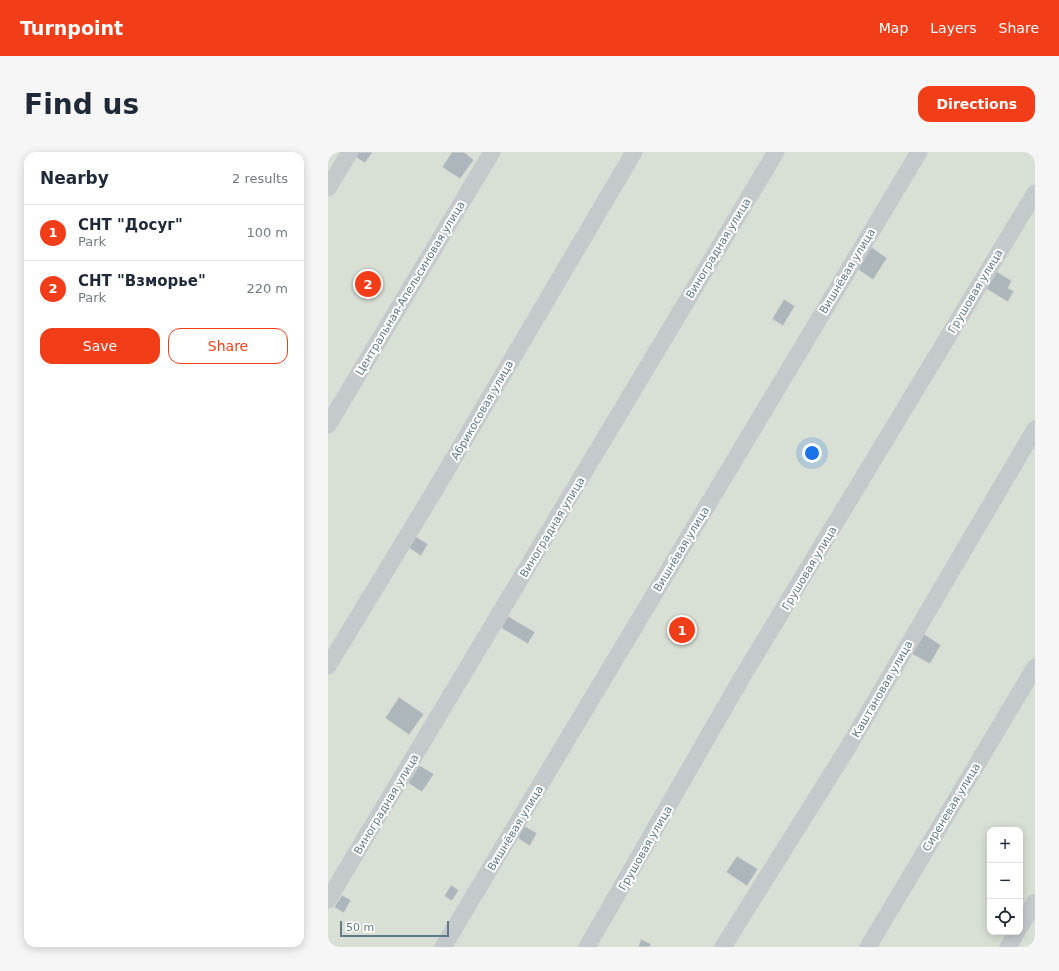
<!DOCTYPE html>
<html lang="en">
<head>
<meta charset="utf-8">
<style>
	body { margin:0; font-family:"DejaVu Sans",sans-serif; background:#f6f6f7; color:#1f2937 }
	.controls { position:absolute; right:12px; bottom:12px; display:grid; overflow:hidden; border-radius:8px; box-shadow:0 2px 10px #0003 }
	.controls button { width:36px; height:36px; display:grid; place-items:center; padding:0; border:0; border-bottom:1px solid #e0e1e3; background:#fff; color:#1f2937; font:20px sans-serif }
	.scale { position:absolute; left:12px; bottom:10px; width:109px; box-sizing:border-box; padding-left:4px; border:2px solid #637987; border-top:0; font-size:11px; line-height:14px; white-space:nowrap; color:#637987; -webkit-text-stroke:3px #fff; paint-order:stroke }
	.you { position:absolute; left:484px; top:301px; width:14px; height:14px; margin:-10px; border:3px solid #fff; border-radius:50%; background:#1a73e8; box-shadow:0 0 0 6px #1a73e833 }
	.badge { display:grid; place-items:center; width:26px; height:26px; border-radius:50%; background:#f13e19; color:#fff; font-size:13px; font-weight:700 }
	.pin { position:absolute; translate:-50% -50%; border:2px solid #fff; box-shadow:0 1px 4px #0006 }
	.list { margin:0; padding:0; list-style:none }
	h2 { display:flex; justify-content:space-between; align-items:center; height:52px; margin:0; padding:0 16px; font-size:17px }
	h2 small { font-size:13px; font-weight:400; color:#747a83 }
	.list li { display:grid; grid-template-columns:26px 1fr auto; gap:12px; align-items:center; box-sizing:border-box; height:56px; padding:0 16px; border-top:1px solid #e0e1e3 }
	.list b { display:block; font-size:15px; white-space:nowrap }
	.list p { margin:0; font-size:13px; white-space:nowrap; color:#747a83 }
	.list em { font-size:13px; font-style:normal; color:#747a83 }
	.actions { display:flex; gap:8px; padding:12px 16px }
	.actions a { flex:1; padding:9px 0; border:1px solid #f13e19; border-radius:12px; text-align:center; font-size:14px; color:#f13e19 }
	.actions .main { background:#f13e19; color:#fff }
	.icon { flex:none; width:22px; height:22px; fill:none; stroke:currentColor; stroke-width:2; stroke-linecap:round; stroke-linejoin:round }
	.map { position:relative; flex:none; width:707px; height:795px; overflow:hidden; border-radius:12px }
	header { display:flex; align-items:center; gap:24px; box-sizing:border-box; height:56px; padding:0 20px; background:#f13e19; color:#fff }
	header strong { font-size:19px }
	nav { display:flex; gap:22px; margin-inline-start:auto; font-size:14px }
	.intro { display:flex; align-items:center; justify-content:space-between; box-sizing:border-box; height:96px; padding:0 24px }
	h1 { margin:0; font-size:28px }
	.button { padding:10px 18px; border-radius:12px; background:#f13e19; color:#fff; font-size:14px; font-weight:700 }
	main { display:flex; gap:24px; padding:0 24px }
	aside { flex:1; background:#fff; border-radius:12px; box-shadow:0 2px 10px #0003 }
	.map>svg:first-child { display:block }
</style>
</head>
<body>
<header>
<strong>Turnpoint</strong>
<nav><a>Map</a><a>Layers</a><a>Share</a></nav>
</header>
<div class="intro"><h1>Find us</h1><a class="button">Directions</a></div>
<main>
<aside>
<h2>Nearby<small>2 results</small></h2>
<ul class="list">
<li><span class="badge">1</span><div><b>СНТ &quot;Досуг&quot;</b><p>Park</p></div><em>100 m</em></li>
<li><span class="badge">2</span><div><b>СНТ &quot;Взморье&quot;</b><p>Park</p></div><em>220 m</em></li>
</ul>
<div class="actions"><a class="main">Save</a><a>Share</a></div>
</aside>
<div class="map">
<svg width="707" height="795" viewBox="0 0 707 795">
	<rect width="100%" height="100%" fill="#f7f7f3"/>
	<g fill="#d8dfd4" fill-rule="evenodd">
		<path d="M0,0H159L0,264Z"/>
		<path d="M168,0H707V795H0V278ZM662,678H692V780H662Z"/>
	</g>
	<g fill="#acb6bb" stroke="#d8d8d6">
		<path d="M26,0H45L37,11L24,3Z"/>
		<path d="M124,0H136L146,8L132,27L114,15Z"/>
		<path d="M542,94L559,106L545,128L528,116Z"/>
		<path d="M668,119L684,129L680,136L686,139L680,150L657,136Z"/>
		<path d="M456,147L467,154L455,174L444,167Z"/>
		<path d="M84,382L100,392L93,404L77,393Z"/>
		<path d="M180,464L207,480L200,492L173,476Z"/>
		<path d="M596,482L613,493L602,512L584,502Z"/>
		<path d="M71,545L96,562L81,583L57,566Z"/>
		<path d="M91,613L106,622L94,640L80,631Z"/>
		<path d="M193,672L209,681L202,694L186,684Z"/>
		<path d="M409,704L430,717L419,734L398,720Z"/>
		<path d="M123,733L131,738L124,749L116,744Z"/>
		<path d="M14,743L23,748L16,761L6,755Z"/>
		<path d="M313,787L323,792L322,795H310Z"/>
	</g>
	<g fill="none" stroke-linecap="round" stroke-linejoin="round">
		<g stroke="#c4c9cc" stroke-width="17">
			<path d="M0,36L22,0"/>
			<path d="M0,273L164,0"/>
			<path d="M0,514L107,338L306,0"/>
			<path d="M0,748L448,0"/>
			<path d="M692,775L707,750"/>
			<path d="M115,795L591,0"/>
			<path d="M259,795L413,527L707,41"/>
			<path d="M395,795L519,597L707,277"/>
			<path d="M540,795L707,515"/>
			<path d="M680,795L689,780"/>
		</g>
	</g>
	<g text-anchor="middle" stroke-width="4" stroke-linejoin="round" paint-order="stroke">
		<g font-size="11" fill="#637987" stroke="#fff">
			<text transform="translate(390 96) rotate(-59)" y="4">Виноградная улица</text>
			<text transform="translate(519 119) rotate(-59)" y="4">Вишнёвая улица</text>
			<text transform="translate(82 136) rotate(-59)" y="4">Центральная-Апельсиновая улица</text>
			<text transform="translate(647 139) rotate(-59)" y="4">Грушовая улица</text>
			<text transform="translate(154 258) rotate(-60)" y="4">Абрикосовая улица</text>
			<text transform="translate(224 375) rotate(-59)" y="4">Виноградная улица</text>
			<text transform="translate(353 397) rotate(-59)" y="4">Вишнёвая улица</text>
			<text transform="translate(481 416) rotate(-59)" y="4">Грушовая улица</text>
			<text transform="translate(554 537) rotate(-60)" y="4">Каштановая улица</text>
			<text transform="translate(58 652) rotate(-59)" y="4">Виноградная улица</text>
			<text transform="translate(623 655) rotate(-59)" y="4">Сиреневая улица</text>
			<text transform="translate(187 676) rotate(-59)" y="4">Вишнёвая улица</text>
			<text transform="translate(317 696) rotate(-60)" y="4">Грушовая улица</text>
		</g>
	</g>
</svg>
<div class="controls">
<button>+</button>
<button>−</button>
<button><svg class="icon" aria-label="locate" viewBox="0 0 24 24"><circle cx="12" cy="12" r="6"/><path d="M12 2v4M12 18v4M2 12h4M18 12h4"/></svg></button>
</div>
<div class="scale">50 m</div>
<div class="you"></div>
<div class="pin badge" style="left:354px;top:478px">1</div>
<div class="pin badge" style="left:40px;top:132px">2</div>
</div>
</main>
</body>
</html>
